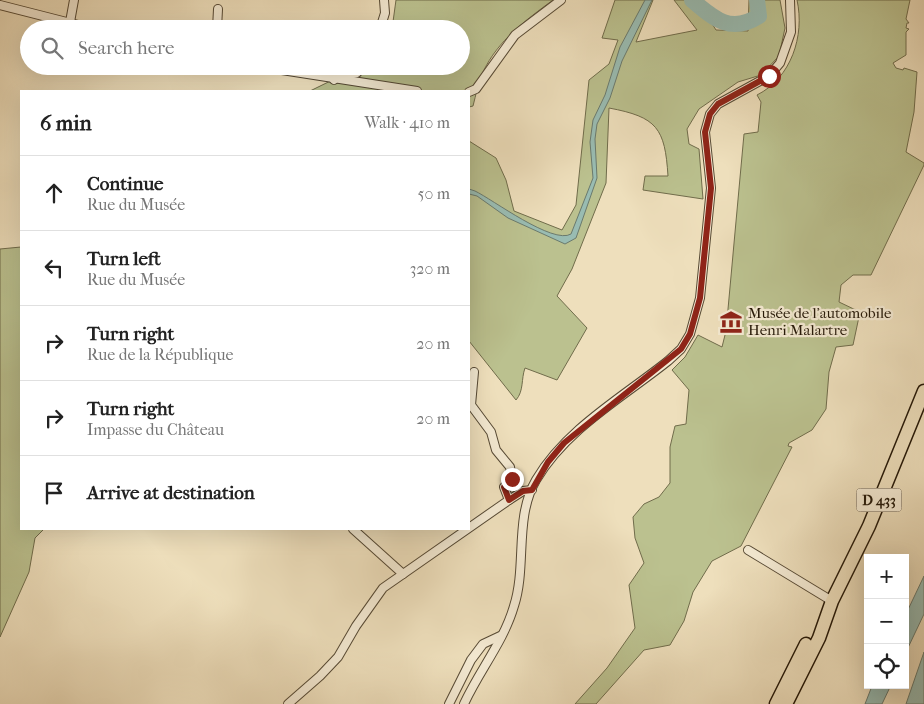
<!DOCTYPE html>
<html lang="en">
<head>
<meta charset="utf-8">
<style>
	body { margin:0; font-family:"IM FELL French Canon",serif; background:#f2f2f2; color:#222 }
	.controls { position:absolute; right:15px; bottom:15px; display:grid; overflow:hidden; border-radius:0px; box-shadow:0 5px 20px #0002 }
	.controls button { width:45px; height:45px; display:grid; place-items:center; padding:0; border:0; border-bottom:1px solid #e0e0e0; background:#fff; color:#222; font:25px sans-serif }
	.stop { position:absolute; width:15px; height:15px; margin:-11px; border:4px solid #8f2418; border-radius:50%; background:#fff }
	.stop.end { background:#8f2418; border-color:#fff; box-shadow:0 1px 5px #0008 }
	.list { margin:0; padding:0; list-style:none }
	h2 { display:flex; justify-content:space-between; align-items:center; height:65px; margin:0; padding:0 20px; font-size:21px }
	h2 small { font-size:16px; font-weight:400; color:#767676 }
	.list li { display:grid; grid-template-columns:32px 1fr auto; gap:15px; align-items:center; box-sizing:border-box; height:75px; padding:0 20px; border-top:1px solid #e0e0e0 }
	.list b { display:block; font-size:19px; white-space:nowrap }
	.list p { margin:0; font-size:16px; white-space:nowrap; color:#767676 }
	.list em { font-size:16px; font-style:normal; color:#767676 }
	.icon { flex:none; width:28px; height:28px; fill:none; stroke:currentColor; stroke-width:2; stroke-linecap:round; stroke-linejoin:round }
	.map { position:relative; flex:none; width:924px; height:704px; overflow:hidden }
	.search { position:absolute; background:#fff; box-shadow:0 5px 20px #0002; left:20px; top:20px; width:450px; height:55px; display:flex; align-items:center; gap:12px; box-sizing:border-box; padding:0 18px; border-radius:28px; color:#767676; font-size:19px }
	.panel { position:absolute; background:#fff; box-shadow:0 5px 20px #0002; left:20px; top:90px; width:450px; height:440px; border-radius:0px }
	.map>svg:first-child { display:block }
</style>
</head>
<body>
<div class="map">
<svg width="924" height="704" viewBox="0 0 924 704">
	<rect width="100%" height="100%" fill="#eedfbc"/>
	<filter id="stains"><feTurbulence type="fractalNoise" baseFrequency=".004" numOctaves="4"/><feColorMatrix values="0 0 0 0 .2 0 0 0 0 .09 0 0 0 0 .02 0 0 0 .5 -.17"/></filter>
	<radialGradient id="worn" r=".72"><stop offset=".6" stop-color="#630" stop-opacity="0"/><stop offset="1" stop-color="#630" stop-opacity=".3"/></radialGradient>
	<g fill="#bbc18f" stroke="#706c4b">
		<path d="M396,0H553C526,20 498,40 483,72C478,82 476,95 473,106L469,107V91H310L361,66H461V29H392Z"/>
		<path d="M615,0H653L636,42L697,30L674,0H697L716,30L748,31L749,0H780L785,28L779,56L761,75L738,82L699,109L687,129L689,144L699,149L703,199L643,190L645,176H668C665,128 657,117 609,108L606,183L572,269L557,296L587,328L557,380L525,368C521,379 524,391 516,400L469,341V141L496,158L506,180L514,211L562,230L576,205L589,80L609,64L618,40L602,38Z"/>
		<path d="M797,0H910L906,19L909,23H907L906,28L909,29L906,32V55L893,63L896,68L903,70L904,68L917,72L914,112L906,152L924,163V165L871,275H853L841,285L839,302L860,312L853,345L836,347L829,372L826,409L812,430L789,443L788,446L792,447L741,546L712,561L693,592L684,621L670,645L644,650L596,704H575L607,668L635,628L629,585L644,563L635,538L633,517L644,504L659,497L670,483V447L675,426L686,424L689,390L672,370L685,357L698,335L722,347L726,331L744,134L758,132L761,102L757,95C791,78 805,36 797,0Z"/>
		<path d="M21,247V529H44L35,538L29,572L0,637V249Z"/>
	</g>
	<g fill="#99bcb2" stroke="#6a7a6e">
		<path d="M645,0H652L622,61L610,98L597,124L595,139L597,178L576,238L565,244L508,218L477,196L469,194V189L475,191C492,199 553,245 571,234L593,178L590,142L593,120L605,95L620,47Z"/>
		<path d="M687,0C705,0 715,19 734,21L733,29C713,28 701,13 687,0Z"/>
		<path d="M755,0L761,2L760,21L740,28L741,20C752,17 756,11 755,0Z"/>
		<path d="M924,576V614L905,654V616Z"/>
		<path d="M924,652V704H906Z"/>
		<path d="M891,685L882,704H865L872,686Z"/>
	</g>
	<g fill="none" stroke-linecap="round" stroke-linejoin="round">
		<path stroke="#99bcb2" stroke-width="16" d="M692,0C714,19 731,34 759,16L757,0"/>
		<defs>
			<g id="minor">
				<path d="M0,5L94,29"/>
				<path d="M70,22L74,0"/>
				<path d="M217,29L218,9"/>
				<path d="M380,29L385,13L384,0"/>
				<path d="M256,66L417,91"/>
				<path d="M334,80L337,77L357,73L362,66"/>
				<path d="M469,92L476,89L515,35L561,0"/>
				<path d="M474,372L471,405L491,432L496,450L510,467L512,479L504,487L509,500"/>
				<path d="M353,529L403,574"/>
				<path d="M748,550L832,601"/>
				<path d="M288,704L320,676L338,657L356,626L383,588L509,500L523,491L532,490"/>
				<path d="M449,704L471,660L483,644L500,636"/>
				<path d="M464,704C479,671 504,641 514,606C527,566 514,518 536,480C566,429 623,397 668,361L681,349L690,334L700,298L711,188L705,132L710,114L718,104L769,76L780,63L791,32L790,0"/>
			</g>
			<g id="primary">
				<path d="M776,704L806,644"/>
				<path d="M786,704L819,638L832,601L869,526L924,391"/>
			</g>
		</defs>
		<use href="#minor" stroke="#564934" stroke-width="10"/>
		<use href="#primary" stroke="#241707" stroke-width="15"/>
		<use href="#minor" stroke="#f4ead3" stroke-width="8"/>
		<use href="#primary" stroke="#eedfbc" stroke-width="12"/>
	</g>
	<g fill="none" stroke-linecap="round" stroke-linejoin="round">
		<path stroke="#8f2418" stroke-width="6" d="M512,479L504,487L509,500L523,491L532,490L548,462L564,443L681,349L690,334L700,298L711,188L705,132L710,114L718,104L769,76"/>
	</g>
	<defs>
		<symbol id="museum-bare" viewBox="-9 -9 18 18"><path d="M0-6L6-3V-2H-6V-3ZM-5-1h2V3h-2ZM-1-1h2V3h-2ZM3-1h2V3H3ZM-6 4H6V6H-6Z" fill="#8f2418" stroke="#f4ead3" stroke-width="2.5" paint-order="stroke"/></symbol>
	</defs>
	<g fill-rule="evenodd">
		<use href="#museum-bare" x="715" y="306" width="32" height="32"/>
	</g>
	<g text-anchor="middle" stroke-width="4.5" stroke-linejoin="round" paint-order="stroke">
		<rect fill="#f4ead3" stroke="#625644" stroke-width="1" x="856.5" y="488.5" width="45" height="23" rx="4"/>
		<g font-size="14" font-weight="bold" fill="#241707">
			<text x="879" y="505">D 433</text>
		</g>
		<g font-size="15" fill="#241707" stroke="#f4ead3" text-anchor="start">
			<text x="748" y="318">Musée de l'automobile<tspan x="748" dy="17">Henri Malartre</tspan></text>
		</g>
	</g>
	<rect width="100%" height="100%" filter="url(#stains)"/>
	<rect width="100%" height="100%" fill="url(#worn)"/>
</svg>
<div class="controls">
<button>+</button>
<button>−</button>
<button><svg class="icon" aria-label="locate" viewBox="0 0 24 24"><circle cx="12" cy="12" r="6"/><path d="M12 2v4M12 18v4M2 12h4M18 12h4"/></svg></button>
</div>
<div class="stop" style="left:769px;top:76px"></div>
<div class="stop end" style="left:512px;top:479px"></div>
<div class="search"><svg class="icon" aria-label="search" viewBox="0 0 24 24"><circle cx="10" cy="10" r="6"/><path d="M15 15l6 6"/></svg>Search here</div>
<section class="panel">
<h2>6 min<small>Walk · 410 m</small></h2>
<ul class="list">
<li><svg class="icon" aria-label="ahead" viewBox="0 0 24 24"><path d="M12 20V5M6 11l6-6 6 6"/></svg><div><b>Continue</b><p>Rue du Musée</p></div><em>50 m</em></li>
<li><svg class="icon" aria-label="left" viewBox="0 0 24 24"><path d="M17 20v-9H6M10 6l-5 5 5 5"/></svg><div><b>Turn left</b><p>Rue du Musée</p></div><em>320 m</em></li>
<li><svg class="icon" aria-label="right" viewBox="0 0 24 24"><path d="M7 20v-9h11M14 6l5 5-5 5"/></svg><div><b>Turn right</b><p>Rue de la République</p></div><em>20 m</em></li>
<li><svg class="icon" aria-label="right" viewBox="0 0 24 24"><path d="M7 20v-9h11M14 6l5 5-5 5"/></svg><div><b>Turn right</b><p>Impasse du Château</p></div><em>20 m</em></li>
<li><svg class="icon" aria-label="arrive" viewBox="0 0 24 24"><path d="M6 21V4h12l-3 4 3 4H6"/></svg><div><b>Arrive at destination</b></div></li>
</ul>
</section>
</div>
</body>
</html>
